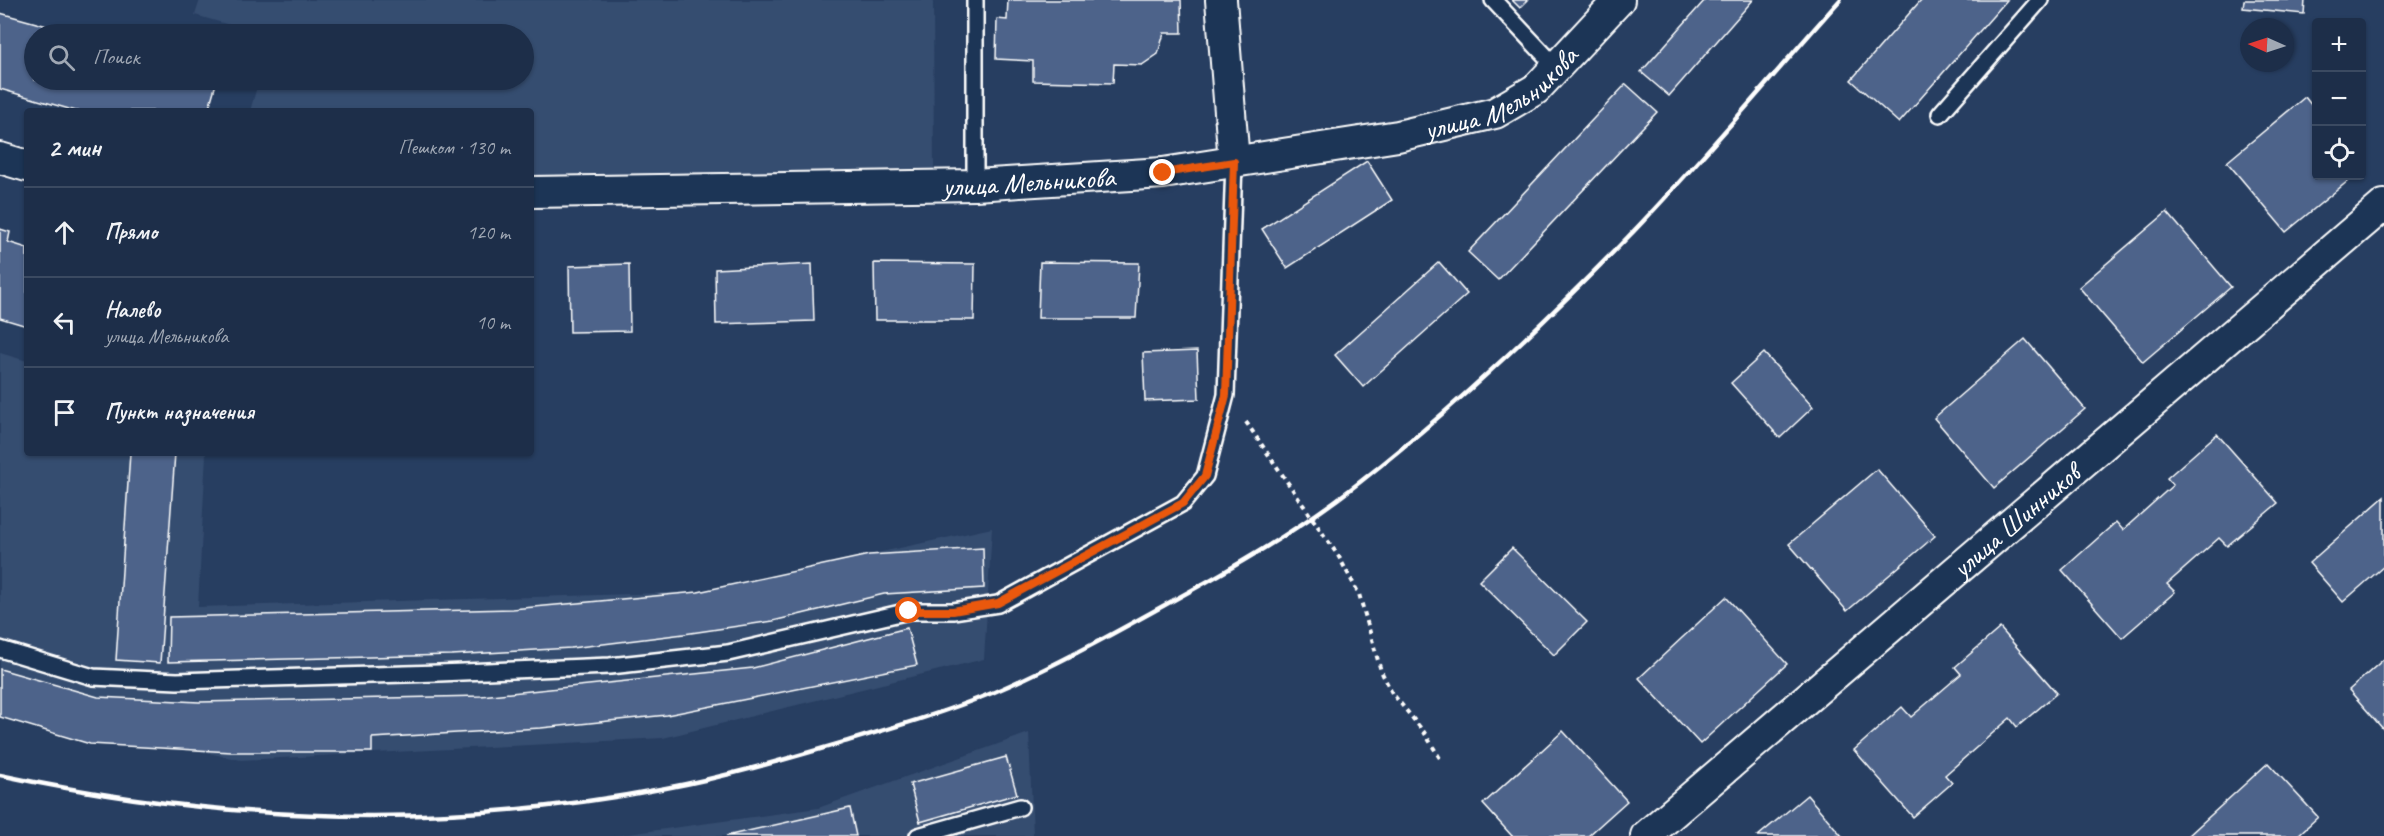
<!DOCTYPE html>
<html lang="ru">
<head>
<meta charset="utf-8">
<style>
	body { margin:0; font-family:Caveat,sans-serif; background:#253650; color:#f1f3f6 }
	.controls { position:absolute; right:18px; top:18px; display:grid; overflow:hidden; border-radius:6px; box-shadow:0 2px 4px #0004 }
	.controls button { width:54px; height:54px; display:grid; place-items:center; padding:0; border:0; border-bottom:2px solid #3b4a61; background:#1d2e49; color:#f1f3f6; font:30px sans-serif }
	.compass { position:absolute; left:2240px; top:18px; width:54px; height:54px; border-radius:50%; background:#1d2e49; box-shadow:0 2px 4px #0004; rotate:273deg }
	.stop { position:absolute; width:18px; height:18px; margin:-14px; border:4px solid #ea580c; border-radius:50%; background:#fff }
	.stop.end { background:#ea580c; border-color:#fff; box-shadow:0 2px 6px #0008 }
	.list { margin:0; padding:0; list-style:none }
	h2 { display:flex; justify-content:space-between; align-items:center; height:78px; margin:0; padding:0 24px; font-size:26px }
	h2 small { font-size:20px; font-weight:400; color:#a0a8b4 }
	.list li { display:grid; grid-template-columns:39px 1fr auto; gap:18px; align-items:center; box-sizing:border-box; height:90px; padding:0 24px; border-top:2px solid #3b4a61 }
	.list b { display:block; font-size:22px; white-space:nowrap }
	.list p { margin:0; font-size:20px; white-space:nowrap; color:#a0a8b4 }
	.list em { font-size:20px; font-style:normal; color:#a0a8b4 }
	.icon { flex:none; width:33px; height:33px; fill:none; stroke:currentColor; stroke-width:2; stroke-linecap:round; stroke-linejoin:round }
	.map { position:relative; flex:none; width:2384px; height:836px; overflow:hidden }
	.search { position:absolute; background:#1d2e49; box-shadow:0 2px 4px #0004; left:24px; top:24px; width:510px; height:66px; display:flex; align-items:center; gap:15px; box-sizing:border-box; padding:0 21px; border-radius:33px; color:#a0a8b4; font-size:22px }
	.panel { position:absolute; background:#1d2e49; box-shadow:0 2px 4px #0004; left:24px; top:108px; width:510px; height:348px; border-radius:6px }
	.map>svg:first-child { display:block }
</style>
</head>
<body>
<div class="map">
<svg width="2384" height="836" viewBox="0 0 2384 836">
	<rect width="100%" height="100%" fill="#273e61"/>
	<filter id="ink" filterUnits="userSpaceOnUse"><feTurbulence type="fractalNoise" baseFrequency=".0167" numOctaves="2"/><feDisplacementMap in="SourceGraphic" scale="12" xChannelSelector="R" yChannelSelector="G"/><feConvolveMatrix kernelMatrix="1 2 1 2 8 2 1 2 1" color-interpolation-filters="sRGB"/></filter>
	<g filter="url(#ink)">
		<g fill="#364d70">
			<path d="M200,0H933L934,174L531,175V111H250L259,80H524V34H261L195,15Z"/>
			<path d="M0,353L27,361V453H206L198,607L698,592L992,528L984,659L663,738L241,760L0,709Z"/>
			<path d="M1029,733L1033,836H614L818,808Z"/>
		</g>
		<g fill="#4d648a" stroke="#fff" stroke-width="1.5">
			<path d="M1008,0H1181L1182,33H1164L1158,54L1142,65L1114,64L1113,83L1033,81V61L996,59L997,19L1007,20Z"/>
			<path d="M1512,0H1528L1520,8Z"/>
			<path d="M1705,0H1753L1669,96L1641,72Z"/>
			<path d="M1921,0H2007L1899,123L1851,80Z"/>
			<path d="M2244,0H2305L2304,14L2243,8Z"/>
			<path d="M0,13L76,34H34V80H217L208,111H76L0,89Z"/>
			<path d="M1626,84L1657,112L1498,280L1468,252Z"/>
			<path d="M2305,97L2316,111V176H2354L2286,232L2227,162Z"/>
			<path d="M1367,161L1392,200L1287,268L1262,229Z"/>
			<path d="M2167,212L2231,287L2143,362L2079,287Z"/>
			<path d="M0,229L10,232L8,242L27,248V326L0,318Z"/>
			<path d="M1040,262L1139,263L1136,318H1038Z"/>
			<path d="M1439,262L1467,294L1363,387L1335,355Z"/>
			<path d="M874,263L975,264L974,320H875Z"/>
			<path d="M629,264L630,331L570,332L569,266Z"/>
			<path d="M812,264L814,321L716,324L715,269Z"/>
			<path d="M2025,339L2085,409L1994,488L1934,418Z"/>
			<path d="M1197,351L1199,399L1145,401L1143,353Z"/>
			<path d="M1764,353L1813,407L1780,438L1731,383Z"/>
			<path d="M2217,434L2278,503L2227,546L2219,538L2167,584L2175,592L2122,638L2062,570L2116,522L2123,530L2173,485L2167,478Z"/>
			<path d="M130,453H175L160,663L116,660Z"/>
			<path d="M1877,469L1935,536L1847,611L1789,544Z"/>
			<path d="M2384,497V566L2343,602L2309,563Z"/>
			<path d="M983,548L984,588L884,594L773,621L684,634L571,648L452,655L168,662L169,617L512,609L698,592L869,555Z"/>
			<path d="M1512,548L1587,622L1554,655L1479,581Z"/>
			<path d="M1726,597L1787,664L1700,744L1639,678Z"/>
			<path d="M907,628L917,665L667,715L541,728L372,738V752H231L90,744L0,717V669L98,697L199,702L481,696L753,668Z"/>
			<path d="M2000,628L2057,693L2017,727L2010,718L1945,775L1952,783L1913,817L1854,750L1902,707L1911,717L1961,674L1955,667Z"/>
			<path d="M2384,659V730L2349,690Z"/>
			<path d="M1563,731L1627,801L1588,836H1512L1483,804Z"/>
			<path d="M1006,757L1017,794L920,822L910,784Z"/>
			<path d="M2268,763L2318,817L2297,836H2188Z"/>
			<path d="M1807,795L1842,836H1758Z"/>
			<path d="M850,808L856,836H726Z"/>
		</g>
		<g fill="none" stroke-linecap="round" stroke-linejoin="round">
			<defs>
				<g id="lane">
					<path d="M1493,0L1556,67"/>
					<path d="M1940,114L2040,0"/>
					<path d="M975,185V0"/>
					<path d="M0,649L93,677L177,681L439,673L610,666L728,653L909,611H953L998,604L1183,503L1205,476L1226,395L1234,162"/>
					<path d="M918,836L1020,807"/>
				</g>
				<g id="street">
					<path d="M1221,0L1234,162"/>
					<path d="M0,158L27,166"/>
					<path id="s1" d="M531,192L975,185L1163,173L1398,136L1495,113L1536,89L1619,0"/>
					<path id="s2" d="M1646,836L2384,205"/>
				</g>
			</defs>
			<use href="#lane" stroke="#fff" stroke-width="20"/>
			<use href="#street" stroke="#fff" stroke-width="34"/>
			<path stroke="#fff" stroke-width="4" stroke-dasharray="4.5 4.5" stroke-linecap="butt" d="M1246,422L1339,557L1359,594L1381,671L1392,693L1424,732L1441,760"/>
			<use href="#lane" stroke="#1d3557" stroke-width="15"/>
			<use href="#street" stroke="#1d3557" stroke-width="30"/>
			<path stroke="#fff" stroke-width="4.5" d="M0,775C219,822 445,831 666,788C725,777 783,760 841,743C891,728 943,713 992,693C1051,668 1107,637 1163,606C1231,569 1299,530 1360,482C1456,407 1543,324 1627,238C1701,162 1769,79 1840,0"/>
		</g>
	</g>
	<g fill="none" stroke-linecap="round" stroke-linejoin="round" filter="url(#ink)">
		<path stroke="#ea580c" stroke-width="8" d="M909,611H953L998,603L1183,503L1205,476L1226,395L1234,162L1163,173"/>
	</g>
	<g text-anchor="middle" stroke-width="6" stroke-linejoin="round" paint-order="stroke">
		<g font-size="28" fill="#fff" stroke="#1d3557">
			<text dy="10" stroke="none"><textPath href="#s1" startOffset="984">улица Мельникова</textPath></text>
			<text dy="10" stroke="none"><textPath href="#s1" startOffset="498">улица Мельникова</textPath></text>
			<text dy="10" stroke="none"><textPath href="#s2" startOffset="486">улица Шинников</textPath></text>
		</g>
	</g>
</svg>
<div class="controls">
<button>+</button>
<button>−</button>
<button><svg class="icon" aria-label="locate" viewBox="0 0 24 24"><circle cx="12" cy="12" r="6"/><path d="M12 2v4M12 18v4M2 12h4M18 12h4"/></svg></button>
</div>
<svg class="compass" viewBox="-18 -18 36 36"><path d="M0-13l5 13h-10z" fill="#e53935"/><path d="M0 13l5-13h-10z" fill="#a0a8b4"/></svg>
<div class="stop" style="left:909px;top:611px"></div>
<div class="stop end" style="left:1163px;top:173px"></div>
<div class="search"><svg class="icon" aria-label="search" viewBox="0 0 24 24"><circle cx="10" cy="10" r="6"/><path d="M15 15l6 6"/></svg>Поиск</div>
<section class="panel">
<h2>2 мин<small>Пешком · 130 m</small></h2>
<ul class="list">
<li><svg class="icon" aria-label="ahead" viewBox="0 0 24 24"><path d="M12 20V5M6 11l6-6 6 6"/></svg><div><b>Прямо</b></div><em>120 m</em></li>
<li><svg class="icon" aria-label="left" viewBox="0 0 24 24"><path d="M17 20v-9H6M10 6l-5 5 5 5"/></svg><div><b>Налево</b><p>улица Мельникова</p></div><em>10 m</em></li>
<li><svg class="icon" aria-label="arrive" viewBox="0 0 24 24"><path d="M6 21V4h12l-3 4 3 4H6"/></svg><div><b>Пункт назначения</b></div></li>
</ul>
</section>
</div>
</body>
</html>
